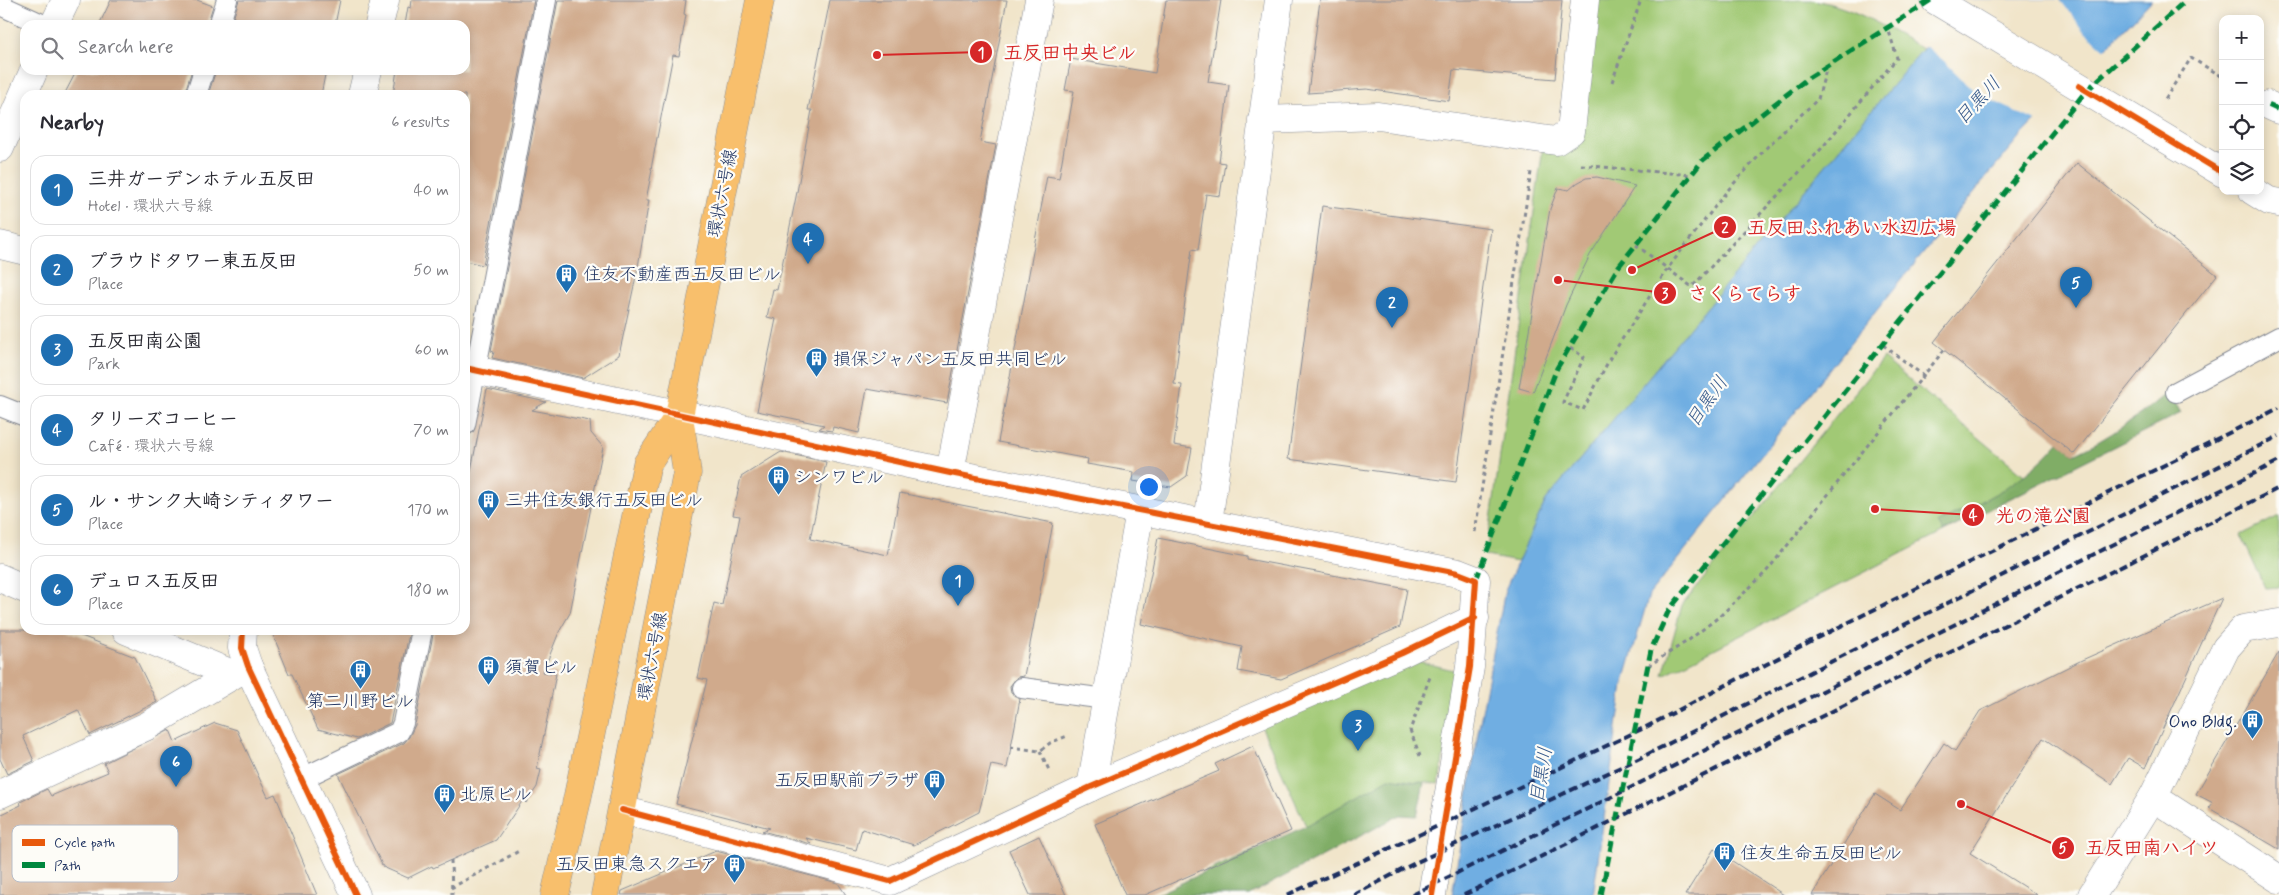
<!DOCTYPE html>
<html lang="en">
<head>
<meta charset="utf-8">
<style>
	body { margin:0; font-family:Mynerve,"Klee One",sans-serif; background:#f7f7f7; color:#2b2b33 }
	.controls { position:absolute; right:15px; top:15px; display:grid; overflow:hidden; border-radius:10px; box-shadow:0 2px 12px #0003 }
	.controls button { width:45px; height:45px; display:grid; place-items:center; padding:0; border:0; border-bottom:1px solid #e1e1e2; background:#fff; color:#2b2b33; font:25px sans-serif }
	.you { position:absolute; left:1148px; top:486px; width:18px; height:18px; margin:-12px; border:4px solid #fff; border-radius:50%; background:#1a73e8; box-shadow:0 0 0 8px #1a73e833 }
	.badge { display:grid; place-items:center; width:32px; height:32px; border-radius:50%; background:#1f6fb2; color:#fff; font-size:16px; font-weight:700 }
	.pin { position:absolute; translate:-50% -41px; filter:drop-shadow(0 1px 2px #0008) }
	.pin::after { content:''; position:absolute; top:26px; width:18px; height:15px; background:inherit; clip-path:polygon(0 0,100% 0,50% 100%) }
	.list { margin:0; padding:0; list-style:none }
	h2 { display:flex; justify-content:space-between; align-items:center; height:65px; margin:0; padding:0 20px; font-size:21px }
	h2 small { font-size:16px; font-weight:400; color:#7c7c81 }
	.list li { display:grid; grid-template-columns:32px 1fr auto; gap:15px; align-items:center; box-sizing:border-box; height:70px; margin:0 10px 10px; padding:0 10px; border:1px solid #e1e1e2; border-radius:15px }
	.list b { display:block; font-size:19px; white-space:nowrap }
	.list p { margin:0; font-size:16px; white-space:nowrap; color:#7c7c81 }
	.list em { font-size:16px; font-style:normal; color:#7c7c81 }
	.icon { flex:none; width:28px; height:28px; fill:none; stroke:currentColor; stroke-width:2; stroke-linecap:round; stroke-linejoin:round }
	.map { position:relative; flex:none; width:2279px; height:895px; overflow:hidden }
	.search { position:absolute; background:#fff; box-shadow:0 2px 12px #0003; left:20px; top:20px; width:450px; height:55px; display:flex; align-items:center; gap:12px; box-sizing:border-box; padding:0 18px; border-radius:15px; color:#7c7c81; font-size:19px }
	.panel { position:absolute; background:#fff; box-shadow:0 2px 12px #0003; left:20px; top:90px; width:450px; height:545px; border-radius:15px }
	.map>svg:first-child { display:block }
</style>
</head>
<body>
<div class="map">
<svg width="2279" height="895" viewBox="0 0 2279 895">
	<rect width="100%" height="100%" fill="#fdfcf7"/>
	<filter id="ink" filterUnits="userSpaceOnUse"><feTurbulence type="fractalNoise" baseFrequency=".02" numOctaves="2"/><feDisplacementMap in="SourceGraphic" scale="10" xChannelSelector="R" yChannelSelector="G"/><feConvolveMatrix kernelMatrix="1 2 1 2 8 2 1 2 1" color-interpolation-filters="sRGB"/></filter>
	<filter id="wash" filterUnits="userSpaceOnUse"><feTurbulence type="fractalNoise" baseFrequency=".0096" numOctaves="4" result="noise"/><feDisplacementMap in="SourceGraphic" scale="20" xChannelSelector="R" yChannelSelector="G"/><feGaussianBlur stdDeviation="1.12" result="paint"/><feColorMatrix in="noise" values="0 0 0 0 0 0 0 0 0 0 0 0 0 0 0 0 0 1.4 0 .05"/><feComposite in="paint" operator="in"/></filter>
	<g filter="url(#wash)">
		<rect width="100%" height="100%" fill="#f1e5ca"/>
		<g fill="#a1c974" stroke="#5e7c69">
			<path d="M1596,0H1813C1854,7 1887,28 1923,49L1546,500L1518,562L1486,556L1543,147L1564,149Z"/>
			<path d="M1883,358L2036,485L1663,675L1682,605Z"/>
			<path d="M2279,516V587L2265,588L2241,535Z"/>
			<path d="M1409,659L1457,671L1439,784L1389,779L1306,826L1260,723Z"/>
		</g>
		<g fill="#80ad66" stroke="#4e6e62">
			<path d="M2169,392L2181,413L1943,532L1938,523C1986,499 2023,484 2059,442L2074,454C2109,438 2139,416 2169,392Z"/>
			<path d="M1389,778L1424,783L1417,816L1400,815L1249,895H1155L1306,826Z"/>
		</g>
		<path fill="#6faee2" stroke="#456ea0" d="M1964,0H2152L2021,136L1897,285L1649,595L1623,685L1593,895H1452L1478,733L1505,590L1546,500Z"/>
		<path fill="#f1e5ca" d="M1961,0H2060L2086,33L2107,51L2038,122L1976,93L1944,61L1924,45Z"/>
		<g id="blocks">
			<g fill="#d0aa8c">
				<path d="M111,0H197L213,6L207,25H99Z"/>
				<path d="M239,0H340L335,25H231Z"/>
				<path d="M412,0H534L483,265L465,261V95H393L397,70H465V25H405L408,7L411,8Z"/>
				<path d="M558,0H686L684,14L686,15L679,56L673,55L651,169L652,170L646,200H649L638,267L619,355L583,378L492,358L494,352L491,351Z"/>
				<path d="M830,0H1007L980,142L996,145L947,403L867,389L859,433L833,427L832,431L819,429L824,425L757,411L776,319L767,317L773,289L777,290L797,192L812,110H808Z"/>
				<path d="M1166,0H1221L1208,82L1229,85L1219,162L1225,163L1220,196L1206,194L1198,250L1192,249L1174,384L1182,385L1174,445L1192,448L1187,476L1171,487L1133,481L1134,472L1087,464L1088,459L998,442L1047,176L1059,178L1074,91L1065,90L1071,59L1155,73Z"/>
				<path d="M1320,0H1562L1555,79L1453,70L1449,101L1367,89L1308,93Z"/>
				<path d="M77,70H192L184,95H64Z"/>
				<path d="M216,70H326L321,95H208Z"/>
				<path d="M2077,163L2217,275L2074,454L1934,342Z"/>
				<path d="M1597,177L1635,186L1590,255L1566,305L1533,392L1519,388L1550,209L1558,188L1569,190L1577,183L1586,178Z"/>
				<path d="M1322,206L1491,229L1456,482L1288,459Z"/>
				<path d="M487,389L546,402L532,410L590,421L591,433L603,447L570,613L559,632L543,672L556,674L537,769L541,770L537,787L526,803L523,800L496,840L433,868L432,866L408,878L383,867L338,774L404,743L409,737L415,725L434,630H465V501Z"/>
				<path d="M781,452L826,462L810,539L888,555L900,493L1053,523L1024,676L1017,677L1010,686L1011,693L1020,699L1007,768L991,765L979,812L914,845L862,829L856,850L806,838L811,844L762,831L770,828L676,804L707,680L698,678L714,603L722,605L740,516L733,515L741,477Z"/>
				<path d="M1158,538L1247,556V559L1407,589L1400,627L1281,679L1238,671L1242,647L1141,624Z"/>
				<path d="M2222,598L2145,768L2128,758L2112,784L2043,738L1970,853L2037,895H1812L1875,794L1900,810L1944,743L1955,751L1980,711L2082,660Z"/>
				<path d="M0,630H66L135,657L157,702L90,735L78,710L23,736L34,761L7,774L0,759Z"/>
				<path d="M271,630H410L390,723L357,739L318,729L292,674H289Z"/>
				<path d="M2279,652V849L2209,808L2213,803L2196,794Z"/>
				<path d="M215,723L237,730L268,797L275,794L317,895H0V815L21,805L20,802L47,789L51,796L108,772L104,763L170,730L175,742Z"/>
				<path d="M1253,746L1291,831L1145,895H1125L1095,824L1219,771L1215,764Z"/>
				<path d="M1039,836L1066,895H1030L1009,850Z"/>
				<path d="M1714,849L1784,895H1685Z"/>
				<path d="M716,851L838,883L846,895H621L622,891Z"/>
			</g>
		</g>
	</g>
	<g filter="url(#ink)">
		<use href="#blocks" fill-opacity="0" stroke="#868a94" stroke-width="1"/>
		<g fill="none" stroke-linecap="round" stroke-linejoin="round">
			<defs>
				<g id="service">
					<path d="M0,5L44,25"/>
					<path d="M219,25L227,0"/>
					<path d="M196,95L204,70"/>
					<path d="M2176,392L2279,337"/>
					<path d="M0,406L25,416"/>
					<path d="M465,425L546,0"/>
					<path d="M1022,688L1106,699"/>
					<path d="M301,779L399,732L403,723L422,630"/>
				</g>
				<path id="pedestrian" d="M2268,105L2279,110"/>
				<g id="minor">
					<path d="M54,25L66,0"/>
					<path d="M1262,120L1378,116L1556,141L1571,131L1585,0"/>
					<path d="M0,148L34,70"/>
					<path d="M0,245L25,251"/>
					<path d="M465,368L950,473L1458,573L1476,580L1470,667L1432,895"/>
					<path d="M950,473L1039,0"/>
					<path d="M1208,523L1279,0"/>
					<path d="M0,578L25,589"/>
					<path d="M2279,623L2243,629L2226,648L2153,797L2279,879"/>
					<path d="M126,630L232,674"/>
					<path d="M1091,787L1140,511"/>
					<path d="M0,794L147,726L248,666"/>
					<path d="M622,810L890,881L1091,787L1402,653L1475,618"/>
					<path d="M2092,895L2153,797"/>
				</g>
				<g id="tertiary">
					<path d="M1935,0L2223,173"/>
					<path d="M379,25L385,0"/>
					<path d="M362,95L368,70"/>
					<path d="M2253,191L2269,201L2279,203"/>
					<path d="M243,630L242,648L248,666L356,895"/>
				</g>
				<g id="primary">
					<path d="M555,895L577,800L647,464L679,416"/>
					<path d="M605,895L687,473L679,416L760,0"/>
				</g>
			</defs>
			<use href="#service" stroke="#868a94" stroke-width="22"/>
			<use href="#pedestrian" stroke="#868a94" stroke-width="29"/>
			<use href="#minor" stroke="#868a94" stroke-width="29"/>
			<use href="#tertiary" stroke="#868a94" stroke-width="29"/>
			<use href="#primary" stroke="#868a94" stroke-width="29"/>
			<g stroke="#868a94" stroke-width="3" stroke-dasharray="4 4" stroke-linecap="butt">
				<path d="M1612,82L1641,0"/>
				<path d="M2165,99L2191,58L2223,77"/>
				<path d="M1581,165L1691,175"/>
				<path d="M1636,245L1692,287L1821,149L1897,58L1888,28"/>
				<path d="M1883,345L1924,376"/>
				<path d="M1570,348L1584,357L1563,402L1583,410L1610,358L1668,268L1727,191L1768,146L1818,99L1827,66"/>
				<path d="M1475,532L1531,172"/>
				<path d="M1648,666L1689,640L1720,616L1766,572L1944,350"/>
				<path d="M1010,747L1040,751L1050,743L1067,736"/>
				<path d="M1040,751L1049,770"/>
				<path d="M1420,756L1410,730L1430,677"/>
				<path d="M451,860L452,895"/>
				<path d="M451,888L519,851"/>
			</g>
			<use href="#service" stroke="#fff" stroke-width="20"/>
			<use href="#pedestrian" stroke="#fff" stroke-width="28"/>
			<use href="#minor" stroke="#fff" stroke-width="28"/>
			<use href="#tertiary" stroke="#fff" stroke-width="28"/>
			<use href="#primary" stroke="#f8bf6c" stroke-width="28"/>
			<g stroke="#1b2f5e" stroke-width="4" stroke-dasharray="8 4" stroke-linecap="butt">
				<path d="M1287,895L1423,833L1646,727L1807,643L2279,408"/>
				<path d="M1354,895L1415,863L1640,758L2279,436"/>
				<path d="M1412,895L1634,786L2279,461"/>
				<path d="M1464,895L2279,488"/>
			</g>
			<g stroke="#00873e" stroke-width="5" stroke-dasharray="10 5" stroke-linecap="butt">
				<path d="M2268,105L2279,110"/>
				<path d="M1476,580L1557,368L1619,266L1703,160L1808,78L1931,0"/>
				<path d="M1601,895L1651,650L1669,610L2086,91L2186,0"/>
			</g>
			<defs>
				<g id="cycleway">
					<path d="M2079,86L2223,173"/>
					<path d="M465,368L950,473L1458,573L1476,580L1470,667L1432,895"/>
					<path d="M243,630L242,648L248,666L356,895"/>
					<path d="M622,810L890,881L1091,787L1402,653L1475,618"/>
				</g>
			</defs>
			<use href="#cycleway" stroke="#fdfcf7" stroke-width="9"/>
			<use href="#cycleway" stroke="#e8590c" stroke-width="6"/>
		</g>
	</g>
	<defs>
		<symbol id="building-pin" viewBox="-11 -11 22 30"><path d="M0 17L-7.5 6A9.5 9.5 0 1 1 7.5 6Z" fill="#1f6fb2" stroke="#fdfcf7"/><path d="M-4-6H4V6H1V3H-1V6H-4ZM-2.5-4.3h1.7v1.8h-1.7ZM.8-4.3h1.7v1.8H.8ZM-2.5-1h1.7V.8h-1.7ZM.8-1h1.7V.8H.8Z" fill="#fff"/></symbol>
	</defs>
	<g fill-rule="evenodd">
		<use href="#building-pin" x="554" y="262" width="25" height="34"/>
		<use href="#building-pin" x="804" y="346" width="25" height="34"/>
		<use href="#building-pin" x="766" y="464" width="25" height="34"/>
		<use href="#building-pin" x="476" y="488" width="25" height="34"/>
		<use href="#building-pin" x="476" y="654" width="25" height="34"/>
		<use href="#building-pin" x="348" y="658" width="25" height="34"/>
		<use href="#building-pin" x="2240" y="708" width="25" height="34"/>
		<use href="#building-pin" x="922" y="768" width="25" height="34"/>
		<use href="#building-pin" x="432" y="782" width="25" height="34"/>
		<use href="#building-pin" x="1712" y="840" width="25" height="34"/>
		<use href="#building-pin" x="722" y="852" width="25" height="34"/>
	</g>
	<g text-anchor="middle" stroke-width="4.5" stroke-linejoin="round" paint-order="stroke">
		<g font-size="18" fill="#1b2f5e" stroke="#fdfcf7">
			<text transform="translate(722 193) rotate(-79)" y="6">環状六号線</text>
			<text transform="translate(652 656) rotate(-79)" y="6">環状六号線</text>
		</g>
		<g font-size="18" fill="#1b2f5e" stroke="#fdfcf7" text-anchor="start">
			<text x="583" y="280">住友不動産西五反田ビル</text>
			<text x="833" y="365">損保ジャパン五反田共同ビル</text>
			<text x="794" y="483">シンワビル</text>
			<text x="505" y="506">三井住友銀行五反田ビル</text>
			<text x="505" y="673">須賀ビル</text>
			<text x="360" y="707" text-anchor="middle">第二川野ビル</text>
			<text x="2237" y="727" text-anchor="end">Ono Bldg.</text>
			<text x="919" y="786" text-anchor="end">五反田駅前プラザ</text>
			<text x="460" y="800">北原ビル</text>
			<text x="1740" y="859">住友生命五反田ビル</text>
			<text x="718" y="870" text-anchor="end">五反田東急スクエア</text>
		</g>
		<g font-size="19" font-style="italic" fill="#385b8c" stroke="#fdfcf7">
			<text transform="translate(1977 100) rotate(-47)" y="7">目黒川</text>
			<text transform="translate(1706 401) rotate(-55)" y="7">目黒川</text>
			<text transform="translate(1540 775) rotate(-81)" y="7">目黒川</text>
		</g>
	</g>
	<rect x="12" y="825" width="166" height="57" rx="8" fill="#fdfcf7" stroke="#b9bec9" stroke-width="1"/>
	<rect x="22" y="839" width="23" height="7" fill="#e8590c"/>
	<rect x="22" y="862" width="23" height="6" fill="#00873e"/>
	<g font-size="14" fill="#1b2f5e">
		<text x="54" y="847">Cycle path</text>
		<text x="54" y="870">Path</text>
	</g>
	<path fill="none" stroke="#d62828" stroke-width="2" d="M877 55L981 52M1632 270L1725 227M1558 280L1665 293M1875 509L1973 515M1961 804L2063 848"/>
	<g fill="#d62828" stroke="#fdfcf7" stroke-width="2">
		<circle cx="877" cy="55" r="5"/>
		<circle cx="1632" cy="270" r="5"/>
		<circle cx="1558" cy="280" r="5"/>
		<circle cx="1875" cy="509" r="5"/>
		<circle cx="1961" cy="804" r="5"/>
		<circle cx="981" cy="52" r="12"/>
		<circle cx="1725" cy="227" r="12"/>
		<circle cx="1665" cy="293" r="12"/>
		<circle cx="1973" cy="515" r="12"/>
		<circle cx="2063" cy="848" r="12"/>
	</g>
	<g font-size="15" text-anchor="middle" font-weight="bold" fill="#fff">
		<text x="981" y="58">1</text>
		<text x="1725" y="233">2</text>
		<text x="1665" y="299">3</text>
		<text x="1973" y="520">4</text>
		<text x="2063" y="853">5</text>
	</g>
	<g font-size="19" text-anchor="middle" font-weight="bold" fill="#d62828" stroke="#fdfcf7" stroke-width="4.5" stroke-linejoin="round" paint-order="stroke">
		<text x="1070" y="59">五反田中央ビル</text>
		<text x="1852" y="234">五反田ふれあい水辺広場</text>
		<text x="1745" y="300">さくらてらす</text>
		<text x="2043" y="522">光の滝公園</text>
		<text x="2152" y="854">五反田南ハイツ</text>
	</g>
</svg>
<div class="controls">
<button>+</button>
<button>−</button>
<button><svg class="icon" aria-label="locate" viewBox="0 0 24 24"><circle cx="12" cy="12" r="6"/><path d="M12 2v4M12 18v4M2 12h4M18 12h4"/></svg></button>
<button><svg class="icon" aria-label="layers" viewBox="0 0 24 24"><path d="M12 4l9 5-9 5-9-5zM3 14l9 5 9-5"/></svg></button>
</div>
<div class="you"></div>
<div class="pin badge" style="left:958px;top:606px">1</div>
<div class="pin badge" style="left:1392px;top:328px">2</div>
<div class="pin badge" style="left:1358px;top:751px">3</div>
<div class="pin badge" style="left:808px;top:264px">4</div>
<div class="pin badge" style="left:2076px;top:308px">5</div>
<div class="pin badge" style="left:176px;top:787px">6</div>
<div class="search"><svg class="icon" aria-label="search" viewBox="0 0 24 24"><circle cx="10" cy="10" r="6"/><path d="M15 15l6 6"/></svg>Search here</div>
<section class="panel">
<h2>Nearby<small>6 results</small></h2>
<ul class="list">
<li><span class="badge">1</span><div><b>三井ガーデンホテル五反田</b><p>Hotel · 環状六号線</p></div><em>40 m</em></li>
<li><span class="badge">2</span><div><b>プラウドタワー東五反田</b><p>Place</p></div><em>50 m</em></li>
<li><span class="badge">3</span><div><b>五反田南公園</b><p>Park</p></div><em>60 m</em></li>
<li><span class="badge">4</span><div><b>タリーズコーヒー</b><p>Café · 環状六号線</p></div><em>70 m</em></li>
<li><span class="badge">5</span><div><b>ル・サンク大崎シティタワー</b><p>Place</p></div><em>170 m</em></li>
<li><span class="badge">6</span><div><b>デュロス五反田</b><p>Place</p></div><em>180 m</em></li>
</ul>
</section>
</div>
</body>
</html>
